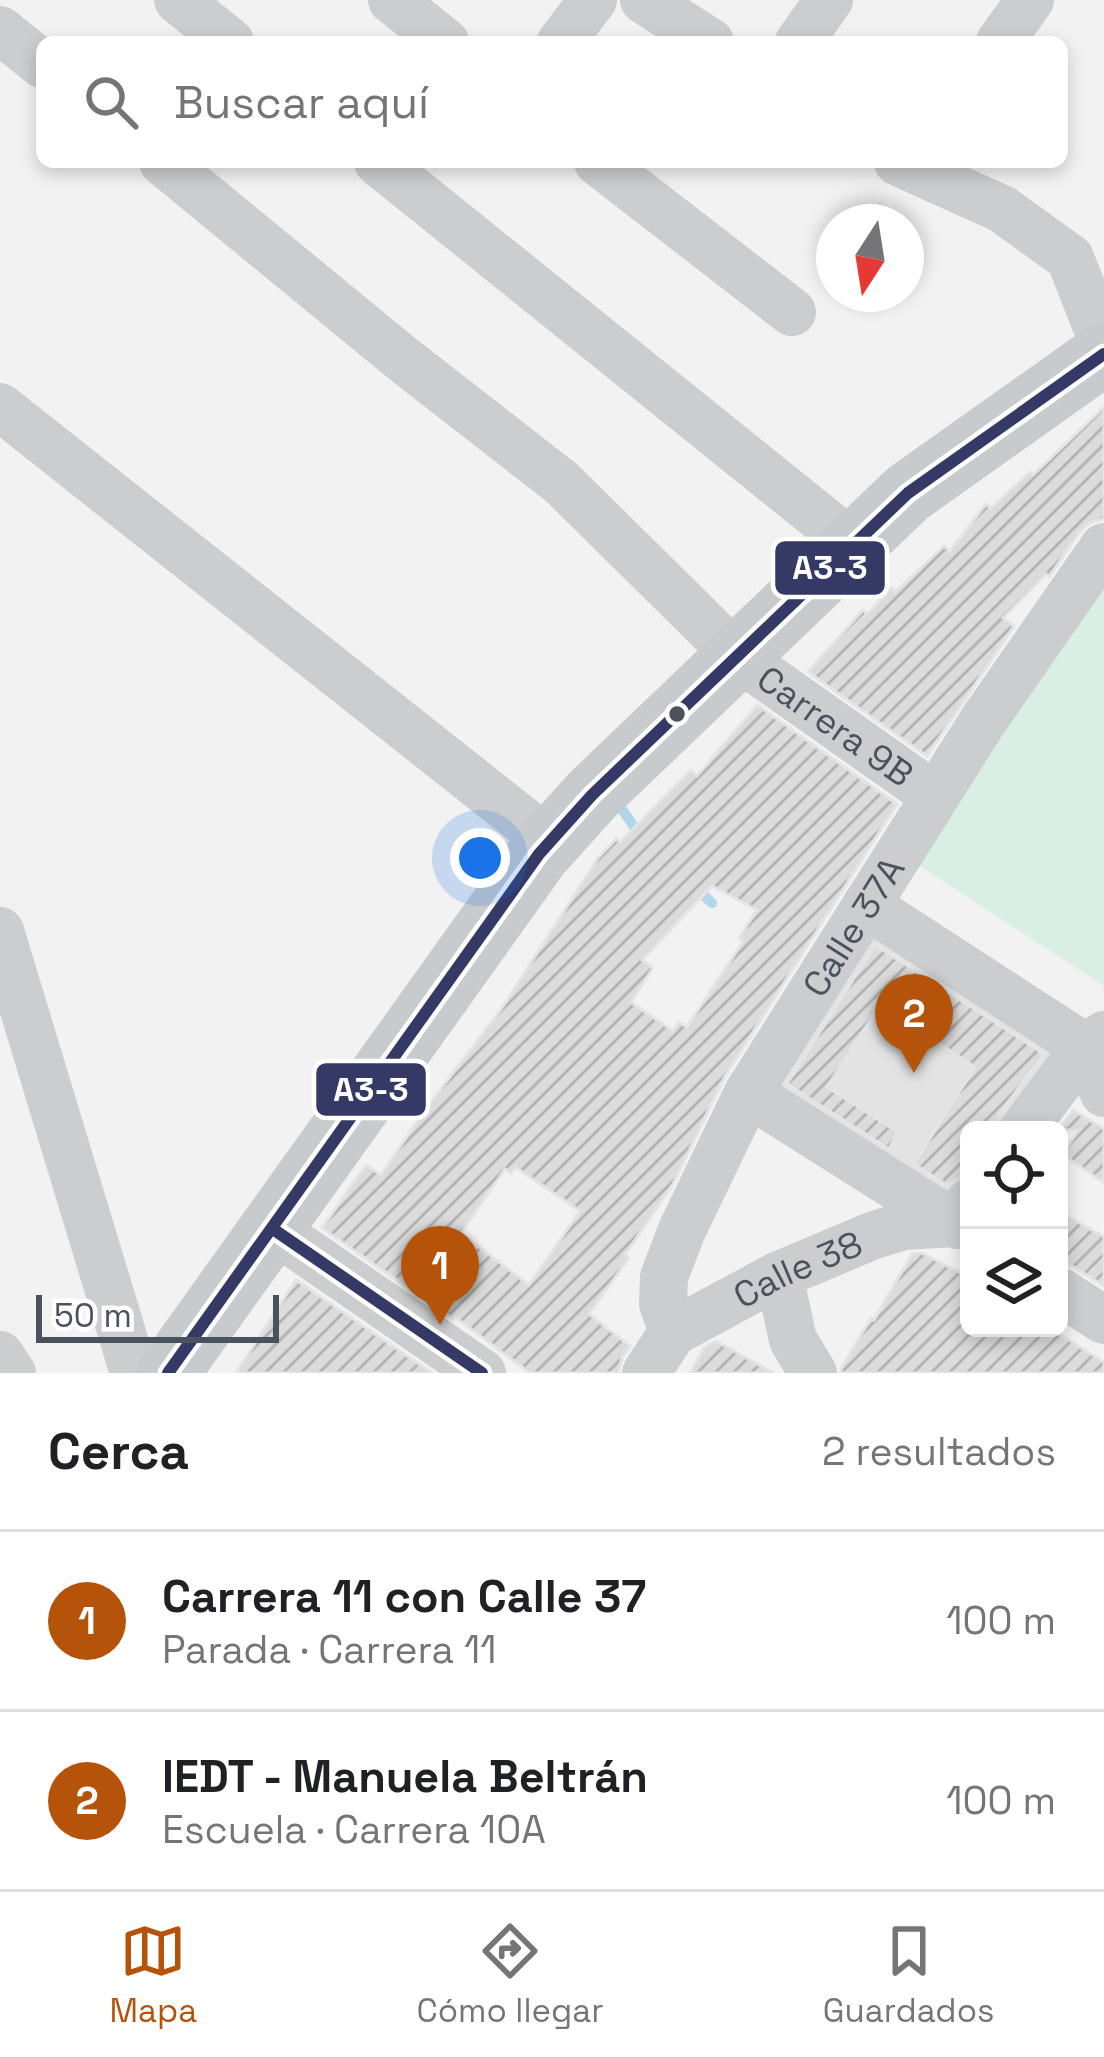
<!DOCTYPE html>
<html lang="es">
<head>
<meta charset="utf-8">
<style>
	body { margin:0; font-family:"Space Grotesk",sans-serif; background:#f2f2f2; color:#202124 }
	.controls { position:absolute; right:36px; bottom:36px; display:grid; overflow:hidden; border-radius:18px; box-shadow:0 6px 18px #0003 }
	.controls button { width:108px; height:108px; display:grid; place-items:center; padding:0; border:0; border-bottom:3px solid #e0e0e0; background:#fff; color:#202124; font:60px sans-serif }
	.compass { position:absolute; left:816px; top:204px; width:108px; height:108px; border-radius:50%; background:#fff; box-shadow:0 6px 18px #0003; rotate:192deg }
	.scale { position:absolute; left:36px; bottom:30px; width:243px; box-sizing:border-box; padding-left:12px; border:6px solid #4a525d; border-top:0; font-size:33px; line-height:42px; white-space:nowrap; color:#4a525d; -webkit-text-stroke:9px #fff; paint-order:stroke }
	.you { position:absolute; left:480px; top:858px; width:42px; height:42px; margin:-30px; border:9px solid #fff; border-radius:50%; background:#1a73e8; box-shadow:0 0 0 18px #1a73e833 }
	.badge { display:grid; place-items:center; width:78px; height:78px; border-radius:50%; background:#b45309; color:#fff; font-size:39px; font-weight:700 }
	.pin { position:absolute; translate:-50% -99px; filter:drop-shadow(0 3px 6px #0008) }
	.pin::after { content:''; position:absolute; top:63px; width:42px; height:36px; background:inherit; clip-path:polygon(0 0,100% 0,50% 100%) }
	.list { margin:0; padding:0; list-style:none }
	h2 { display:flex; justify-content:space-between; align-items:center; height:156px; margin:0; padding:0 48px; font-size:51px }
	h2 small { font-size:39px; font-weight:400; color:#757577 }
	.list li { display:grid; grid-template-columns:78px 1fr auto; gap:36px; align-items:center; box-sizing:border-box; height:180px; padding:0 48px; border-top:3px solid #e0e0e0 }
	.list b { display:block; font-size:45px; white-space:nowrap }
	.list p { margin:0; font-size:39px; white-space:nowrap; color:#757577 }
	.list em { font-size:39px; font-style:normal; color:#757577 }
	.icon { flex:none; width:66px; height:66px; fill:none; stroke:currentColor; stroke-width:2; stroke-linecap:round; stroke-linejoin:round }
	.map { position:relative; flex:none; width:1104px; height:1373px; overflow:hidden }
	.search { position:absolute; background:#fff; box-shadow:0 6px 18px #0003; left:36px; right:36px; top:36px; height:132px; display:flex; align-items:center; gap:30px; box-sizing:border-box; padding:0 42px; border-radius:18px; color:#757577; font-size:45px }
	.sheet { height:516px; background:#fff }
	nav { display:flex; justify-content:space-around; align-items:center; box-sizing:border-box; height:168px; border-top:3px solid #e0e0e0; background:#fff; font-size:33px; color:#757577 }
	nav a { display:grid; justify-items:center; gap:6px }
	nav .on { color:#b45309 }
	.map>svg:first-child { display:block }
</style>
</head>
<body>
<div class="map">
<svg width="1104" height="1373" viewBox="0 0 1104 1373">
	<defs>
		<pattern id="building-hatch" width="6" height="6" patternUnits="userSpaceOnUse" patternTransform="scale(3)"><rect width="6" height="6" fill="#dbdbdc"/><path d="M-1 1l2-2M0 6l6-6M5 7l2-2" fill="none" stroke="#b4b4b6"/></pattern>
	</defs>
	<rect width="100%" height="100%" fill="#f2f2f2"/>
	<path fill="#e4e3e3" d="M877,930L1059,1052L1007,1130H969V1186L953,1210L770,1095Z"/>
	<path fill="#d9efe3" d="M1104,581V986L917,864Z"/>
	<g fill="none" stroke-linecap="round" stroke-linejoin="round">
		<g stroke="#b1d8e9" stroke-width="10">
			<path d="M616,801L640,835"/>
			<path d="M693,885L712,903"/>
		</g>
	</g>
	<g fill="url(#building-hatch)" stroke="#e3e4e5" stroke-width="3" fill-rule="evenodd">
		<path d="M1104,407V519L1091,522L1081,530L1049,577L1046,574L1003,618L1014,626L927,756L808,672L863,610L867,614L891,588L895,592L944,546L950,551L986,504L991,508L1030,472L1033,475Z"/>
		<path d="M757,705L897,804L724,1078L673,1184L625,1255L629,1258L589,1314L630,1346L622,1358L618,1373H530L455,1317L453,1319L322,1228L366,1165L381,1175L425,1110L502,1008L598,858L616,839L620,842L691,770L697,776ZM712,886L757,910L739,938L744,940L687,1027L679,1022L673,1031L631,1002L653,968L642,960ZM515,1167L580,1211L529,1285L461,1233L505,1169L511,1173Z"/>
		<path d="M875,945L1044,1054L1000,1113L995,1130H969V1167L963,1176L947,1185L914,1164L975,1067L929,1037L935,1027L887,994L827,1087L898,1132L889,1149L787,1084Z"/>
		<path d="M1073,1110L1104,1129V1183L1062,1154L1079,1130H1059Z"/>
		<path d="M1059,1211L1104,1237V1286L1074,1267L1059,1263Z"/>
		<path d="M922,1253L969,1277V1328H1050L1104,1362V1373H841V1369L871,1318L874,1320L912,1254Z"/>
		<path d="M296,1280L432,1373H236Z"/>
		<path d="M716,1341L774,1373H690L704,1348Z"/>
	</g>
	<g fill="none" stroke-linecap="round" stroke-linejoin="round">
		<g stroke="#cccdcf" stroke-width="48">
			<path d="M178,0L230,42"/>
			<path d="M392,0L445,42"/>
			<path d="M644,0L710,42"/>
			<path d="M0,30L42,64"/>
			<path d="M561,42L593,0"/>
			<path d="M799,42L829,0"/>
			<path d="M1000,42L1030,0"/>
			<path id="s1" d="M163,162L404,360L562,483L738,657L935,796"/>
			<path d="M378,162L854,545"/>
			<path d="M598,162L792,312"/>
			<path d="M898,162L1002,209L1070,258L1104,345"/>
			<path d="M0,407L550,842"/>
			<path d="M866,905L1085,1047L1104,1093"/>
			<path d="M0,931L134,1373"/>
			<path d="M748,1093L957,1225"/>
			<path d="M1023,1130L1085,1047L1104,1035"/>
			<path d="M273,1229L482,1373"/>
			<path d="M779,1275L793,1340L813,1373"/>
			<path d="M1059,1291L1104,1320"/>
			<path id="s2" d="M673,1332L663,1304L664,1277L682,1230L748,1093L983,721L1104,547"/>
			<path d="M0,1355L12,1373"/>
			<path id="s3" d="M646,1373L673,1332L779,1275L874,1235L904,1226L954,1223L969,1203"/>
		</g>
		<path stroke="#c8cbce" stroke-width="63" d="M168,1373L539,854L592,795L908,493L1104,354"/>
		<defs>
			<g id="bus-1">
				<path d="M273,1229L482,1373"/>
				<path d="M168,1373L539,854L592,795L908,493L1104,354"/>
			</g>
		</defs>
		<use href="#bus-1" stroke="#fff" stroke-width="21"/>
		<use href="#bus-1" stroke="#343965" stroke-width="12"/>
	</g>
	<circle fill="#4a525d" stroke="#fff" stroke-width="4.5" cx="677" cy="714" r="10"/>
	<g text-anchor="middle" stroke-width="10" stroke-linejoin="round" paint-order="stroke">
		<g font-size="36" fill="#4a525d" stroke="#fff">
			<text dy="13" stroke="none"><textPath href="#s1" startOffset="879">Carrera 9B</textPath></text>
			<text dy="13" stroke="none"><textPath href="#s2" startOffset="456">Calle 37A</textPath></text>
			<text dy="13" stroke="none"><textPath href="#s3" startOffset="189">Calle 38</textPath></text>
		</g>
	</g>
	<g stroke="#fff" stroke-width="4.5">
		<rect x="773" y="539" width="114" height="58" rx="12" fill="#343965"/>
		<rect x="314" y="1061" width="114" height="57" rx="12" fill="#343965"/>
	</g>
	<g font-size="33" text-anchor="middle" font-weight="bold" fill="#fff">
		<text x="830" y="579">A3-3</text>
		<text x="371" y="1101">A3-3</text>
	</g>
</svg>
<div class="controls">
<button><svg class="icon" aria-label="locate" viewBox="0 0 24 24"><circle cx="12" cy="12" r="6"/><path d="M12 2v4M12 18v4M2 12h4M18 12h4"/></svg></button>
<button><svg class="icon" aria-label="layers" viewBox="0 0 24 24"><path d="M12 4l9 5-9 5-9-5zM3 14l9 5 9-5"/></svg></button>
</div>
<svg class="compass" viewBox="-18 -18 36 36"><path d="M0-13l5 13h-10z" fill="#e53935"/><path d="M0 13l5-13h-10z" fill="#757577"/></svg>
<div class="scale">50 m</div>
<div class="you"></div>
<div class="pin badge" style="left:440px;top:1325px">1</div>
<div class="pin badge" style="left:914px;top:1073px">2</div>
<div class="search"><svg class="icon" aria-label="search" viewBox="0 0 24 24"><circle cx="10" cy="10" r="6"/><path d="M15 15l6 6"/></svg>Buscar aquí</div>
</div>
<section class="sheet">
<h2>Cerca<small>2 resultados</small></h2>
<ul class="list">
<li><span class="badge">1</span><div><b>Carrera 11 con Calle 37</b><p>Parada · Carrera 11</p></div><em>100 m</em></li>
<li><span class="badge">2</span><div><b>IEDT - Manuela Beltrán</b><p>Escuela · Carrera 10A</p></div><em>100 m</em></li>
</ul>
</section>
<nav>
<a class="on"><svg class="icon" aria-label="map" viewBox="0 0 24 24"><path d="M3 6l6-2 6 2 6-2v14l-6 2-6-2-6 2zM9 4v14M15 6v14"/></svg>Mapa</a>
<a><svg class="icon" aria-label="directions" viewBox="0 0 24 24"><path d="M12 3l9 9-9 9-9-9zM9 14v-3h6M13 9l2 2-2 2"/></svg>Cómo llegar</a>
<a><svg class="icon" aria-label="saved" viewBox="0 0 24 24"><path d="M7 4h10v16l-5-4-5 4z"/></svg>Guardados</a>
</nav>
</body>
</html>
